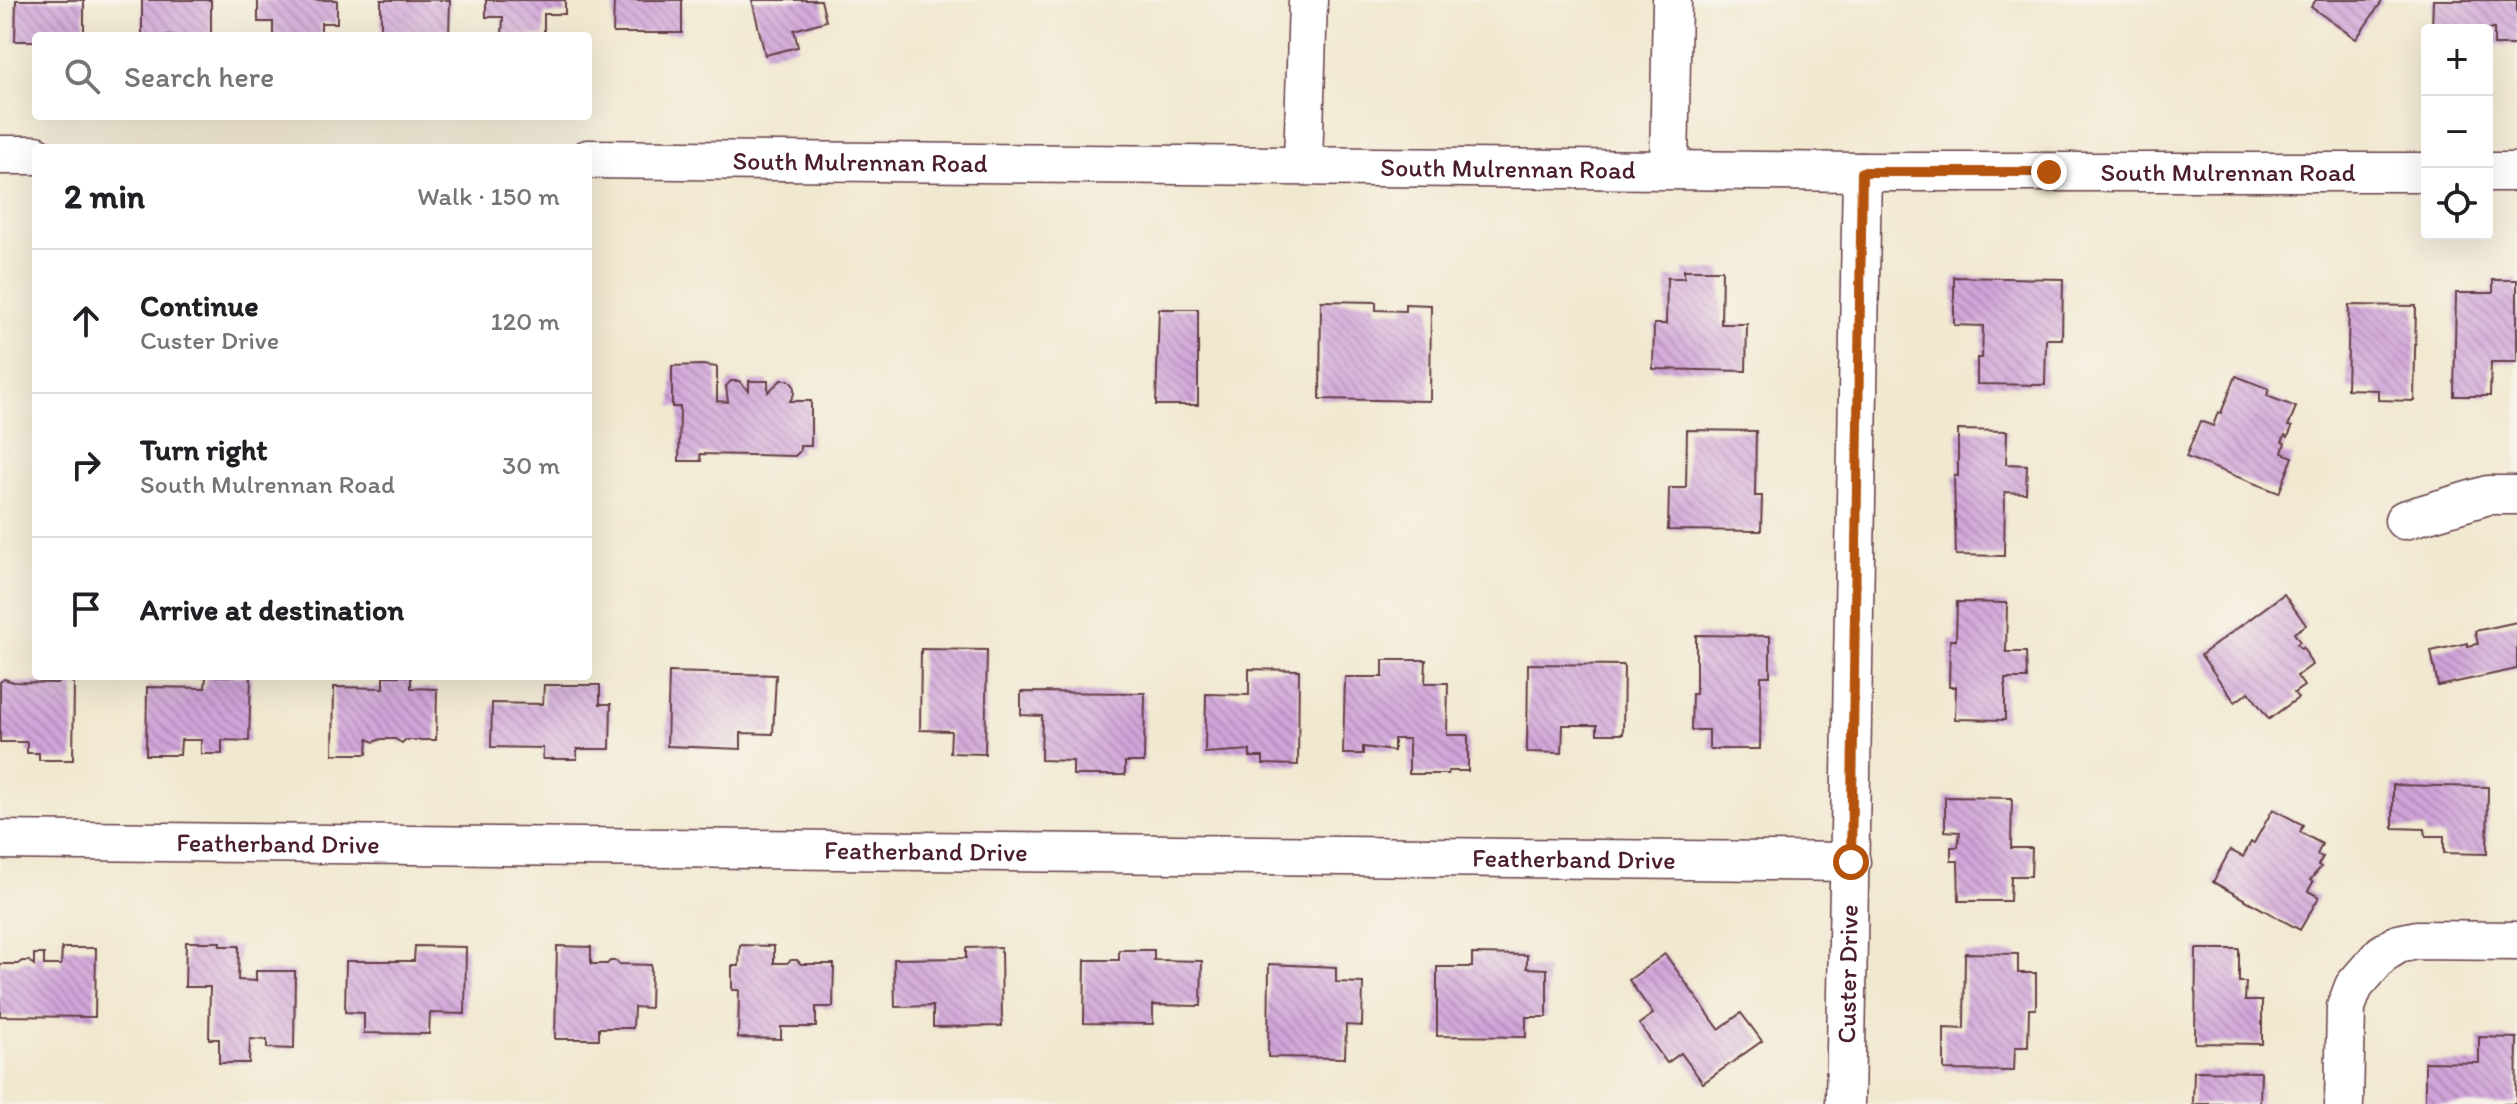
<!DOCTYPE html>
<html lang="en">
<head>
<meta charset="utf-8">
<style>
	body { margin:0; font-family:Itim,sans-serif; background:#f6f6f6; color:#202124 }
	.controls { position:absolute; right:24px; top:24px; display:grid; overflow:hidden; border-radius:8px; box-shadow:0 8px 32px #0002 }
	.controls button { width:72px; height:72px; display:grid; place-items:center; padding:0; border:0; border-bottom:2px solid #e0e0e0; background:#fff; color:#202124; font:40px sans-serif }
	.stop { position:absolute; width:24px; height:24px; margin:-18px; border:6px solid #b45309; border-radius:50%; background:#fff }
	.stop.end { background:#b45309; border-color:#fff; box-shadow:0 2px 8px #0008 }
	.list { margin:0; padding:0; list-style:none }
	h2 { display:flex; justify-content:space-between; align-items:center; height:104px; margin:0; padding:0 32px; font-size:34px }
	h2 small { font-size:26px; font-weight:400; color:#757577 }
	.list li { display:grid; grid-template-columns:52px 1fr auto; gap:24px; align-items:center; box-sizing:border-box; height:144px; padding:0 32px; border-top:2px solid #e0e0e0 }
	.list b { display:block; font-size:30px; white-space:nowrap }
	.list p { margin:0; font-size:26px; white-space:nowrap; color:#757577 }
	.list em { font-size:26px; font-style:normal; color:#757577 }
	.icon { flex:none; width:44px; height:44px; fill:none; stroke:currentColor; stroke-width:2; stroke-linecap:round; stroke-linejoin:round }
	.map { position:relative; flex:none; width:2517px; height:1104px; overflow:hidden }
	.search { position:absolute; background:#fff; box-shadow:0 8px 32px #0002; left:32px; top:32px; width:560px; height:88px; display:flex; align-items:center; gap:20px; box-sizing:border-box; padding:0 28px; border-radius:8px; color:#757577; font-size:30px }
	.panel { position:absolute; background:#fff; box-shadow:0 8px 32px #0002; left:32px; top:144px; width:560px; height:536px; border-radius:8px }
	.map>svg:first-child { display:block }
</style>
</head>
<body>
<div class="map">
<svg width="2517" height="1104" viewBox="0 0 2517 1104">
	<defs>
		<pattern id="building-back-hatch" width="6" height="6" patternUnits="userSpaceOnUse" patternTransform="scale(2)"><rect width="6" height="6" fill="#d0a4d9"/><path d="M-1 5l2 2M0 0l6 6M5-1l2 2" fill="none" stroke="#ab85b0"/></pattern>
	</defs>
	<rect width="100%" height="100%" fill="#f7f3e8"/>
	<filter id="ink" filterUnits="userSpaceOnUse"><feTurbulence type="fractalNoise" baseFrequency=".0125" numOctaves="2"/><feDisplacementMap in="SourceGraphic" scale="16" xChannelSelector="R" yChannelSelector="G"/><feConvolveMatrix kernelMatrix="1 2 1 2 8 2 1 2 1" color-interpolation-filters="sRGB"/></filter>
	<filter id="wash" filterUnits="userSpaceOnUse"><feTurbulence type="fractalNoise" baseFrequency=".006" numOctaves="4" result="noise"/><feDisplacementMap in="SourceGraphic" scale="32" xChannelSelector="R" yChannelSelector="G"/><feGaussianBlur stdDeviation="1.8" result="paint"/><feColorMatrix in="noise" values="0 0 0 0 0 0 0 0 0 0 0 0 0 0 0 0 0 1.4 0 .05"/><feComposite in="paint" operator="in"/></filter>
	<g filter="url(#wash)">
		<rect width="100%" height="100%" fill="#f1e8d0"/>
		<g id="blocks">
			<g fill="url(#building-back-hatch)">
				<path d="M16,0H84V36H36V41H15Z"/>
				<rect x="142" y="0" width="69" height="36"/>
				<path d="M258,0H337V23H321V36H273V22H258Z"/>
				<path d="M381,0H450L449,36H381Z"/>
				<path d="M486,0H565V14H544V36H502L503,17H486Z"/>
				<path d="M614,0H682V33H613Z"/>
				<path d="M752,0H821L826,21L794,30L798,47L765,55Z"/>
				<path d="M2316,0H2383L2356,39L2311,7Z"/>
				<path d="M2433,0H2517V45H2494V29L2432,30Z"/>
				<path d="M1684,270H1722L1721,324H1747L1746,371L1653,369L1654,324H1666L1667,278H1684Z"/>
				<path d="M1954,277L2063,279L2062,339H2046L2045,385L1977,384V358H1982L1983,326L1954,325Z"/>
				<path d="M2493,280H2517V362H2491L2490,396H2454L2456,293H2493Z"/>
				<path d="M1321,301L1376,302V310L1405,311V304L1431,305L1430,401L1320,399Z"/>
				<path d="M2349,305L2416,306L2414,401L2378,400V390L2347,389Z"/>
				<path d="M1159,309H1198V405H1156Z"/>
				<path d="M703,365L717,367V401L728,402L726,386L731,381H739L749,391V381H768V392L781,380H789L794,386V394L790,401H811V446H800V451L795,456L700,454L701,461H679L680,407H672V366Z"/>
				<path d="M2236,376L2269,389L2267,396L2296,407L2288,426L2292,427L2288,437L2285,435L2282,442L2285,443L2282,453L2293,457L2279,493L2186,457L2200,421L2213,426L2218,412L2221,413Z"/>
				<path d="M1687,430L1756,431L1755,496H1762L1761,531L1668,530L1669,488H1686Z"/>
				<path d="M1958,430L2007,431L2006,464L2027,465L2026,493L2005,492L2004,556L1956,555L1954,476H1958Z"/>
				<path d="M2284,594L2306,625L2294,633L2300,642L2297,644L2301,649L2303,647L2312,665L2297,676L2304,686L2294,693L2298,698L2269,719L2249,692L2235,702L2201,655Z"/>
				<path d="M1957,602L2007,603L2006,652H2026L2027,679H2005V720L1955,719L1956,687H1949L1950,640H1956Z"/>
				<path d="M2517,622V669L2438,686L2431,651L2468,643V646L2478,644L2475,631Z"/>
				<path d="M1696,635L1770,636V676H1761L1760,749H1709V730H1691L1692,694H1696Z"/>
				<path d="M921,649L987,650L985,754L950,753L951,731L920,730Z"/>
				<path d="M1383,660H1426L1425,683H1448L1447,735H1468V771H1448V774H1409V739H1394V751L1363,747V754H1343L1345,677H1383Z"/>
				<path d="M1528,664L1624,665L1623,734H1597V725H1563L1562,753L1527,752Z"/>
				<path d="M1249,669L1299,670L1298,765L1263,764V757H1250V750L1205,753L1206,694L1249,695Z"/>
				<path d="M669,672L776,675L773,734L741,733V749L667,746Z"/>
				<path d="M206,676H251L249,741L222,740V754H201V740H181L180,755H146L147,687L205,688Z"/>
				<path d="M384,676H411V688L437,689L436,740H405L402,743L395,739H381L374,742L368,739L367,754H333L334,687L384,688Z"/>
				<path d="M4,679L14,682L56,683L66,680L74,683L73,760H39V753H27V742H0V682Z"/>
				<path d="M544,685H600V704H611L610,749H577V759H543V748L491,747L492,703L543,704Z"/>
				<path d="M1021,692L1145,693L1144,762H1125V775H1073V761L1041,760L1042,716L1021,715Z"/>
				<path d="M2393,785L2488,787L2487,854L2444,853V836H2426L2425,829L2393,828Z"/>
				<path d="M1945,797L2012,798L2011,848H2032L2031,876H2011L2010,901H1959L1958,861H1951V847H1958L1960,832L1945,831Z"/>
				<path d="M2273,809L2303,825L2300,832L2322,844L2317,855L2323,857L2318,865L2321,867L2310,880L2313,882L2308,891L2319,897L2300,930L2213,882L2230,850L2243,857L2251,842L2254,843Z"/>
				<path d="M186,942H220V946H239L238,980L256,981V971H295L294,1049L267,1048V1040L250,1039L249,1063H219V1039H209L210,987H185Z"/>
				<path d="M740,945L774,946V963H787L791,960H797L801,964H834L833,1007H816V1027H781V1039L738,1038L739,990H732V966H739Z"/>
				<path d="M415,946L466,947L465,1014L430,1013L429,1034L364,1033V1013L345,1012L346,961H414Z"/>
				<path d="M557,946L591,947V964H607L610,961H616L619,964L651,965L650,1008L634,1007L633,1028H599V1039H555Z"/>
				<path d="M1001,947L1002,1026L933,1027V1006L895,1007L894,959L966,958V948Z"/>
				<path d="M62,948H96L95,1017L0,1016V964H18L22,961H29L34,965V954H44V965H61Z"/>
				<path d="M2196,949H2239V982H2246L2245,1001H2262V1044L2195,1043Z"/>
				<path d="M1119,950H1154V960L1202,961L1201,1006L1153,1005V1024L1084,1023L1085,960H1119Z"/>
				<path d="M1965,953L2018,954V973H2036V1009H2029L2028,1047H2015L2014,1071L1944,1070V1028L1964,1029Z"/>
				<path d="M1472,954L1527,955V968L1547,969V1017H1526V1037L1437,1036V967H1472Z"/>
				<path d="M1665,954L1719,1029L1741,1013L1762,1041L1703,1083L1681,1053L1667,1063L1639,1024L1653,1014L1629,980Z"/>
				<path d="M1269,964L1336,967V982L1363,983L1362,1026L1346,1025L1345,1058L1268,1057Z"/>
				<path d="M2479,1037L2517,1038L2516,1104H2425V1062L2479,1063Z"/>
				<path d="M2194,1071L2261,1072L2260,1104H2193Z"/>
			</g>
		</g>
	</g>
	<g filter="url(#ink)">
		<use href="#blocks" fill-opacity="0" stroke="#633d44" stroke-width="2"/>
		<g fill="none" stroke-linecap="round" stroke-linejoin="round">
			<defs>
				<g id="minor">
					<path d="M0,155H36"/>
					<path id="s1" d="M588,159L1862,172H2427"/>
					<path d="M1303,164L1308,0"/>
					<path d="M1669,169L1672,0"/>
					<path d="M2487,172H2517"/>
					<path d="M2404,520L2488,495H2517"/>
					<path id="s2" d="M0,840L1851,862"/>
					<path id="s3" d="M1845,1104L1862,172"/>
					<path d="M2344,1104L2346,1007L2354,986L2382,954L2398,944L2417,940L2517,941"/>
				</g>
			</defs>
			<use href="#minor" stroke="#633d44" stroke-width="41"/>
			<use href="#minor" stroke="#fff" stroke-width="38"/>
		</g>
	</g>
	<g fill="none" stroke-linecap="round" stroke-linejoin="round" filter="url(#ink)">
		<path stroke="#b45309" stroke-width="10" d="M1851,862L1862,172H2049"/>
	</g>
	<g text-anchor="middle" stroke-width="8" stroke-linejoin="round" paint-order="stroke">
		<g font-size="26" fill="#4a1f2b" stroke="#f7f3e8">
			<text dy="9" stroke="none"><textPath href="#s1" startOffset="272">South Mulrennan Road</textPath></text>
			<text dy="9" stroke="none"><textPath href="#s1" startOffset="920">South Mulrennan Road</textPath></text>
			<text dy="9" stroke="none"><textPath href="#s1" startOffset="1640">South Mulrennan Road</textPath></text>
			<text dy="9" stroke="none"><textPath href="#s2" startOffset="278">Featherband Drive</textPath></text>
			<text dy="9" stroke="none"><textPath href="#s2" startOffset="926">Featherband Drive</textPath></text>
			<text dy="9" stroke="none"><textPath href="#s2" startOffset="1574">Featherband Drive</textPath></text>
			<text dy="9" stroke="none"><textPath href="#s3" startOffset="130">Custer Drive</textPath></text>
		</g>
	</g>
</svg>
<div class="controls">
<button>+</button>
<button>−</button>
<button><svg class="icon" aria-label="locate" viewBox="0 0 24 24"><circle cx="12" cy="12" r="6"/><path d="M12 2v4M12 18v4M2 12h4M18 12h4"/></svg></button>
</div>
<div class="stop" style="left:1851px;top:862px"></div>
<div class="stop end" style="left:2049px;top:172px"></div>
<div class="search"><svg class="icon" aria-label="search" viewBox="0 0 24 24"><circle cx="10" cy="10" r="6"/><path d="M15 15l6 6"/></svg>Search here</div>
<section class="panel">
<h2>2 min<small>Walk · 150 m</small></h2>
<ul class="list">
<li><svg class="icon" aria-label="ahead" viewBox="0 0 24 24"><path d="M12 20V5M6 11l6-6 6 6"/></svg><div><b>Continue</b><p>Custer Drive</p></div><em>120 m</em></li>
<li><svg class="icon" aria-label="right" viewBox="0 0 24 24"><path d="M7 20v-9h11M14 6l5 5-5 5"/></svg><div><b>Turn right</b><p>South Mulrennan Road</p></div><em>30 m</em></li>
<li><svg class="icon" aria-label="arrive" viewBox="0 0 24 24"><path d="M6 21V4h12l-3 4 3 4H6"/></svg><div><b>Arrive at destination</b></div></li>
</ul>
</section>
</div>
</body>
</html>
